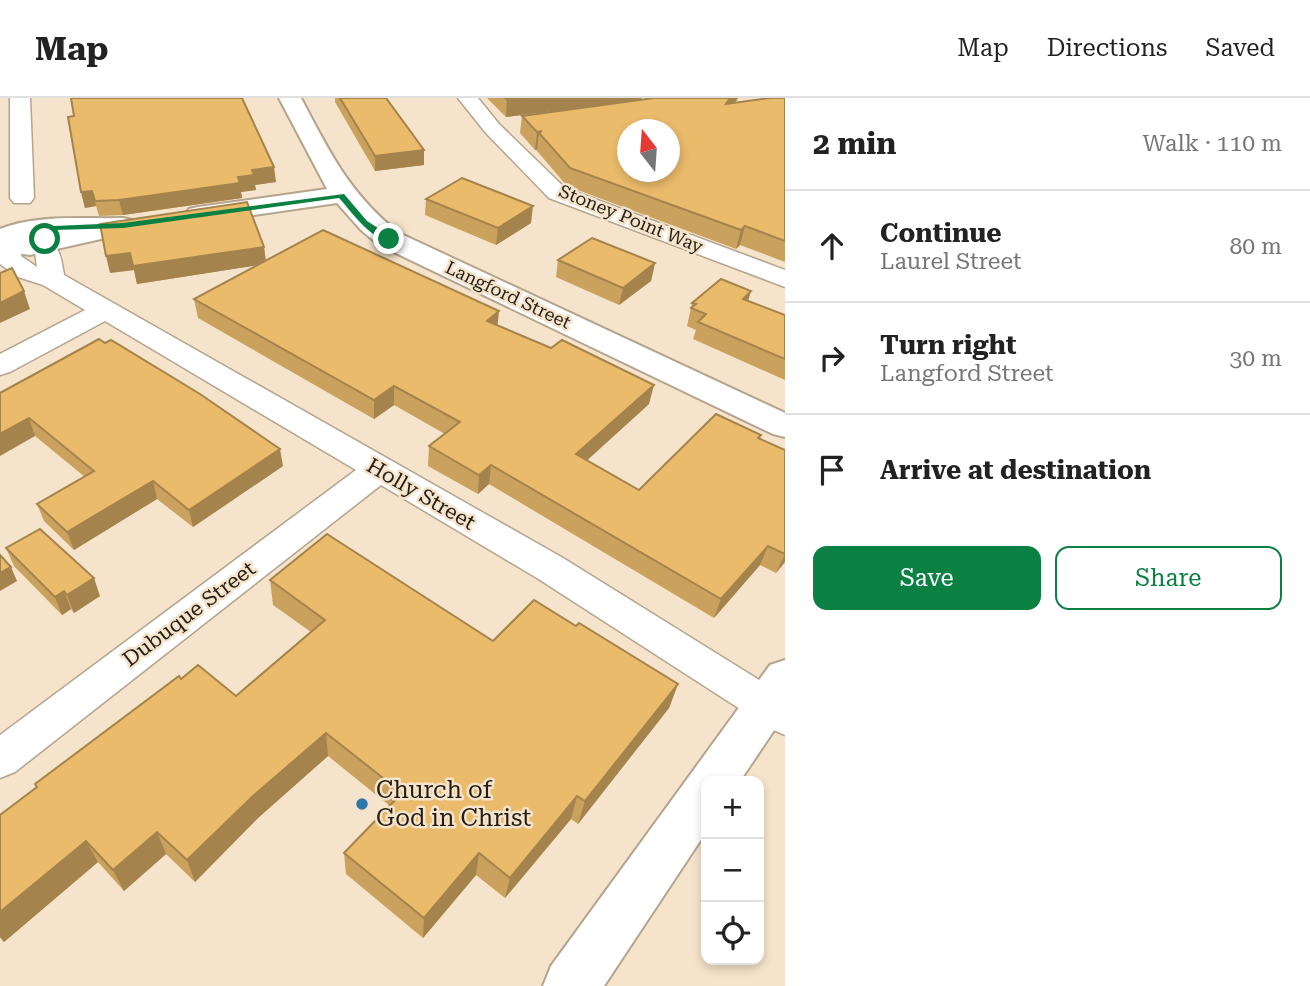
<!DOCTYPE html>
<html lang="en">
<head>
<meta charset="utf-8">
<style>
	body { margin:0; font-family:"Roboto Serif",serif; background:#f2f2f2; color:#222 }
	.controls { position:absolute; right:21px; bottom:21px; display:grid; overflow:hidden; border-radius:14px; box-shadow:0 4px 10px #0003 }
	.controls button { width:63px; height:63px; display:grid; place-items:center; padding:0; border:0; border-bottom:2px solid #e0e0e0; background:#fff; color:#222; font:35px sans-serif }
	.compass { position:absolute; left:617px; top:21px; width:63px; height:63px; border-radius:50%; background:#fff; box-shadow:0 4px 10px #0003; rotate:343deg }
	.stop { position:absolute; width:21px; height:21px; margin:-16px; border:5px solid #0b8043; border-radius:50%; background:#fff }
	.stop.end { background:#0b8043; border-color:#fff; box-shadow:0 2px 7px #0008 }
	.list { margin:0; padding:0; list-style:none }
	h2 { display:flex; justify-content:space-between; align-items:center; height:91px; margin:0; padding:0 28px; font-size:30px }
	h2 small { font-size:23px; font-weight:400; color:#767676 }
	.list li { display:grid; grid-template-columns:46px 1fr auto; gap:21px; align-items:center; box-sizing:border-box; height:112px; padding:0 28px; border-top:2px solid #e0e0e0 }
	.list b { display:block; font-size:26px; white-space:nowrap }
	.list p { margin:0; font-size:23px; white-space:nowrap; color:#767676 }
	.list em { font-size:23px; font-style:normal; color:#767676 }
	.actions { display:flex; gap:14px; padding:21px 28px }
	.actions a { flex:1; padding:16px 0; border:2px solid #0b8043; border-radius:14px; text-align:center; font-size:24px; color:#0b8043 }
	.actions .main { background:#0b8043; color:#fff }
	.icon { flex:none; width:38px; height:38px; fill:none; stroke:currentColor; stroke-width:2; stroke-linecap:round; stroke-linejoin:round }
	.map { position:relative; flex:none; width:785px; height:888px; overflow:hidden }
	header { display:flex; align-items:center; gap:42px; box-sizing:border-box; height:98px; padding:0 35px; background:#fff; border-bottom:2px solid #e0e0e0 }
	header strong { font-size:33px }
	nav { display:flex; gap:38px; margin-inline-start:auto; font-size:24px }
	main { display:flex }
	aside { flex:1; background:#fff }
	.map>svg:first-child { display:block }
</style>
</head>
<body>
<header>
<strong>Map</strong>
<nav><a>Map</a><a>Directions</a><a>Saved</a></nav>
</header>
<main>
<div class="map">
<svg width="785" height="888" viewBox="0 0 785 888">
	<rect width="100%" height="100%" fill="#f5e4cb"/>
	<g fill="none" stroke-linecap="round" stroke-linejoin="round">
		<defs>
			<g id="street">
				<path d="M10,0H30L34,100L30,105H14L10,100Z"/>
				<path d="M458,0H478L499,26L565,90L785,172V189L549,100L485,34Z"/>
				<path d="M39,139C60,144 61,159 64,177L563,460L785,598V637L771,631L537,480L381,387L15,674L0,680V637L356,372L105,223L10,274L0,277V256L85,212L43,187L18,179L0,166V144L10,141L19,143L22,148L21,158L37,169L35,155L27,146L30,141Z"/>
			</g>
			<g id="secondary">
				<path d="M279,0H301C329,53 350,97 399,135L785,315V339L773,336L379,147L361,132L337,105L198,125L189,123L185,117L189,111L198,109L327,91Z"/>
				<path d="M123,120L132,122L136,128L132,134L30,157L0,153V131C38,116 83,121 123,120Z"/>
				<path d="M785,562V616L740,683H706V734L604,888H543L551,868L770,567Z"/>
			</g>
		</defs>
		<use href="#street" stroke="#b4a48d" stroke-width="3"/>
		<use href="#secondary" stroke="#b4a48d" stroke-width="4"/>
		<use href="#street" fill="#fff" fill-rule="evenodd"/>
		<use href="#secondary" fill="#fff" fill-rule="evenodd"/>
	</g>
	<g fill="#caa15d">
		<path d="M335,0H386L424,67L375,73L335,4Z"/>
		<path d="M487,0H642L640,2L506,19Z"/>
		<path d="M653,0H738L735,5L785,0V164L740,147L736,151L567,88L537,53V52H535L520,35L522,18Z"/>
		<path d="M74,18L276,84L255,87L256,92L241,94L242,100L123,117L99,118L96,108L85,110L81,94Z"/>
		<path d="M426,101L531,125L496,147L425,117Z"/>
		<path d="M264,149L266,163L498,227L649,306L587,362L639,392L761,337L760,341L785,352V464L776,475L760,467L714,520L489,386L478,396L428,368L429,348L445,336L394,307L374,321L198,220L194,201L258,167L137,186L134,172L110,175Z"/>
		<path d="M558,162L655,165L651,183L619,207L556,179Z"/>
		<path d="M748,203L785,217V282L693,241L696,232L687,228L692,205Z"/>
		<path d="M0,295L283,368L193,429L157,401L74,452L44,423L37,406L85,379L35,338Z"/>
		<path d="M6,450L100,498L74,515L71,511L62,517L14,468Z"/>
		<path d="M270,482L493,543L576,528L678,586L669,610L578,726L571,721L505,800L476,777L423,840L346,776L344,755L390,708L328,658L258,720L195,784L166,756L124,793L98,764L4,844L0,839V717L36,689L35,686L181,581L236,598L311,534L273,507Z"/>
	</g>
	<g fill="#a4834c">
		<path d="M523,0H642L640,2L506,19L507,2Z"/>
		<path d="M730,0H738L722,23L726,6Z"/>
		<path d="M542,33L539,35L537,52H535L537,34Z"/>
		<path d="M424,52V67L375,73V58Z"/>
		<path d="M274,69L276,84L255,87L256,92L241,94L242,100L123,117L119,102L238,79L252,72Z"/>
		<path d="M92,93L96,108L85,110L81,94Z"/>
		<path d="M533,108L531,125L496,147L498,130Z"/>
		<path d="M745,128L740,147L736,151L741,132Z"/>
		<path d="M264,149L266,166L137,186L134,172L110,175L106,158L130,155Z"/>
		<path d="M655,165L651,183L619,207L623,190Z"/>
		<path d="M24,193L30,211L0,225V205Z"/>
		<path d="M751,193L746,210L743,201Z"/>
		<path d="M499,213L497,232L487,223Z"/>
		<path d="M654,287L649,306L572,376L576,356Z"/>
		<path d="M394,288V307L374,321V302Z"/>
		<path d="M29,320L35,338L0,358V336Z"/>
		<path d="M280,351L283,368L193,429L189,412Z"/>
		<path d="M491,367L489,386L478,396L479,377Z"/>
		<path d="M153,383L157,401L74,452L67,434Z"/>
		<path d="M768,448L760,467L714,520L721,501Z"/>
		<path d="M785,456V464L776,475Z"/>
		<path d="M11,469L17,483L0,493V475Z"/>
		<path d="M94,480L100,498L74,515L67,497Z"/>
		<path d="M64,493L71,511L62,517L55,499Z"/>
		<path d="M678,586L669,610L578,726L585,703Z"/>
		<path d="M326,635L328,658L258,720L195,784L187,762L253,698Z"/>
		<path d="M577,698L571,721L505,800L510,780Z"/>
		<path d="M157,734L166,756L124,793L113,772Z"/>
		<path d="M86,743L98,764L4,844L0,839V814Z"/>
		<path d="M479,755L476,777L423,840L424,820Z"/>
	</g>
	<g fill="#ebbb6c" stroke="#a4834c" stroke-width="2" fill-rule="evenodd">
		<path d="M71,0H242L274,69L252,72L254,77L238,79L240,85L119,102L95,103L92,93L81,94L68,19L74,18Z"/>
		<path d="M340,0H386L424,52L375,58Z"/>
		<path d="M505,0H523L507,2Z"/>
		<path d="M654,0H730L726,6L770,0H785V143L745,128L741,132L570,70L539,35L542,33L537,34L522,18ZM627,32H669V74H627Z"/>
		<path d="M462,80L533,108L498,130L426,101Z"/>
		<path d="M247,104L264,149L133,168L130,155L106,158L100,126Z"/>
		<path d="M323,132L499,213L487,223L551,250L562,242L654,287L576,356L639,392L716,316L761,337L758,340L785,352V456L768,448L721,501L491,367L479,377L429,348L460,324L394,288L374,302L194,201Z"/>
		<path d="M592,140L655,165L623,190L558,162Z"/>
		<path d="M12,170L24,193L0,205V175Z"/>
		<path d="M721,181L751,193L743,201L785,217V261L698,224L706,216L691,210L696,206L692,205Z"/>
		<path d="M99,241L105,245L111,242L200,296L280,351L189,412L153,383L67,434L37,406L94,373L29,320L0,336V295Z"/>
		<path d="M40,431L94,480L67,497L64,493L55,499L6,450Z"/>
		<path d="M327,436L493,543L534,502L576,528L579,525L678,586L585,703L577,698L510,780L479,755L424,820L344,755L402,695L326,635L253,698L187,762L157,734L113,772L86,743L0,814V717L37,689L35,686L179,578L181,581L198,567L236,598L325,522L270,482Z"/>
		<path d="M0,457L11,469L0,475Z"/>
	</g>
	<path fill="#0b8043" d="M344,96L367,123L392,139V143C371,143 352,114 339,100L123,130L54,132L48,134L49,141L45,144L41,141L39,132L54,128L123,125Z"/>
	<circle fill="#2c78ab" stroke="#f5e4cb" stroke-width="2.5" cx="362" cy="706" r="7"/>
	<g text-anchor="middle" stroke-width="5" stroke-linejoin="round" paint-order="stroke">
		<g font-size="18" fill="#231d14" stroke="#f5e4cb">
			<text transform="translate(631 121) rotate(22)" y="6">Stoney Point Way</text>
			<text transform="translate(508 197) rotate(25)" y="6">Langford Street</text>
		</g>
		<g font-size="21" fill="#231d14" stroke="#f5e4cb">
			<text transform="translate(421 396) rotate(30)" y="7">Holly Street</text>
			<text transform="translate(189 516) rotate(-37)" y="7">Dubuque Street</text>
		</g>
		<g font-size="24" fill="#231d14" stroke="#f5e4cb" text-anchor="start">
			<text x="376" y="700">Church of<tspan x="376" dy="28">God in Christ</tspan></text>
		</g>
	</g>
</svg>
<div class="controls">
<button>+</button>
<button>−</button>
<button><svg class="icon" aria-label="locate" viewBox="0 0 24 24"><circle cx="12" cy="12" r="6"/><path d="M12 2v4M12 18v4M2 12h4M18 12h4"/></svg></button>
</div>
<svg class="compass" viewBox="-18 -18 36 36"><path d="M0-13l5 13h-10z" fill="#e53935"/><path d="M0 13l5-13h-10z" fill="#767676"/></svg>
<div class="stop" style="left:45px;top:141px"></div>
<div class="stop end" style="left:389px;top:141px"></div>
</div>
<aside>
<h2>2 min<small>Walk · 110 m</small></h2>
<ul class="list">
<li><svg class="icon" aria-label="ahead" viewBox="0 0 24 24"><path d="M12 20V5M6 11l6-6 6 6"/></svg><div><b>Continue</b><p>Laurel Street</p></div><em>80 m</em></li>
<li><svg class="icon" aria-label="right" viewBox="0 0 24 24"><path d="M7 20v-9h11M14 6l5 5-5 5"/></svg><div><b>Turn right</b><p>Langford Street</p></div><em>30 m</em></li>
<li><svg class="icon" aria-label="arrive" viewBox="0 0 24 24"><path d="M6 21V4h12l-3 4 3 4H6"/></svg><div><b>Arrive at destination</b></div></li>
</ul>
<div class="actions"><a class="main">Save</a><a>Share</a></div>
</aside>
</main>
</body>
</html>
